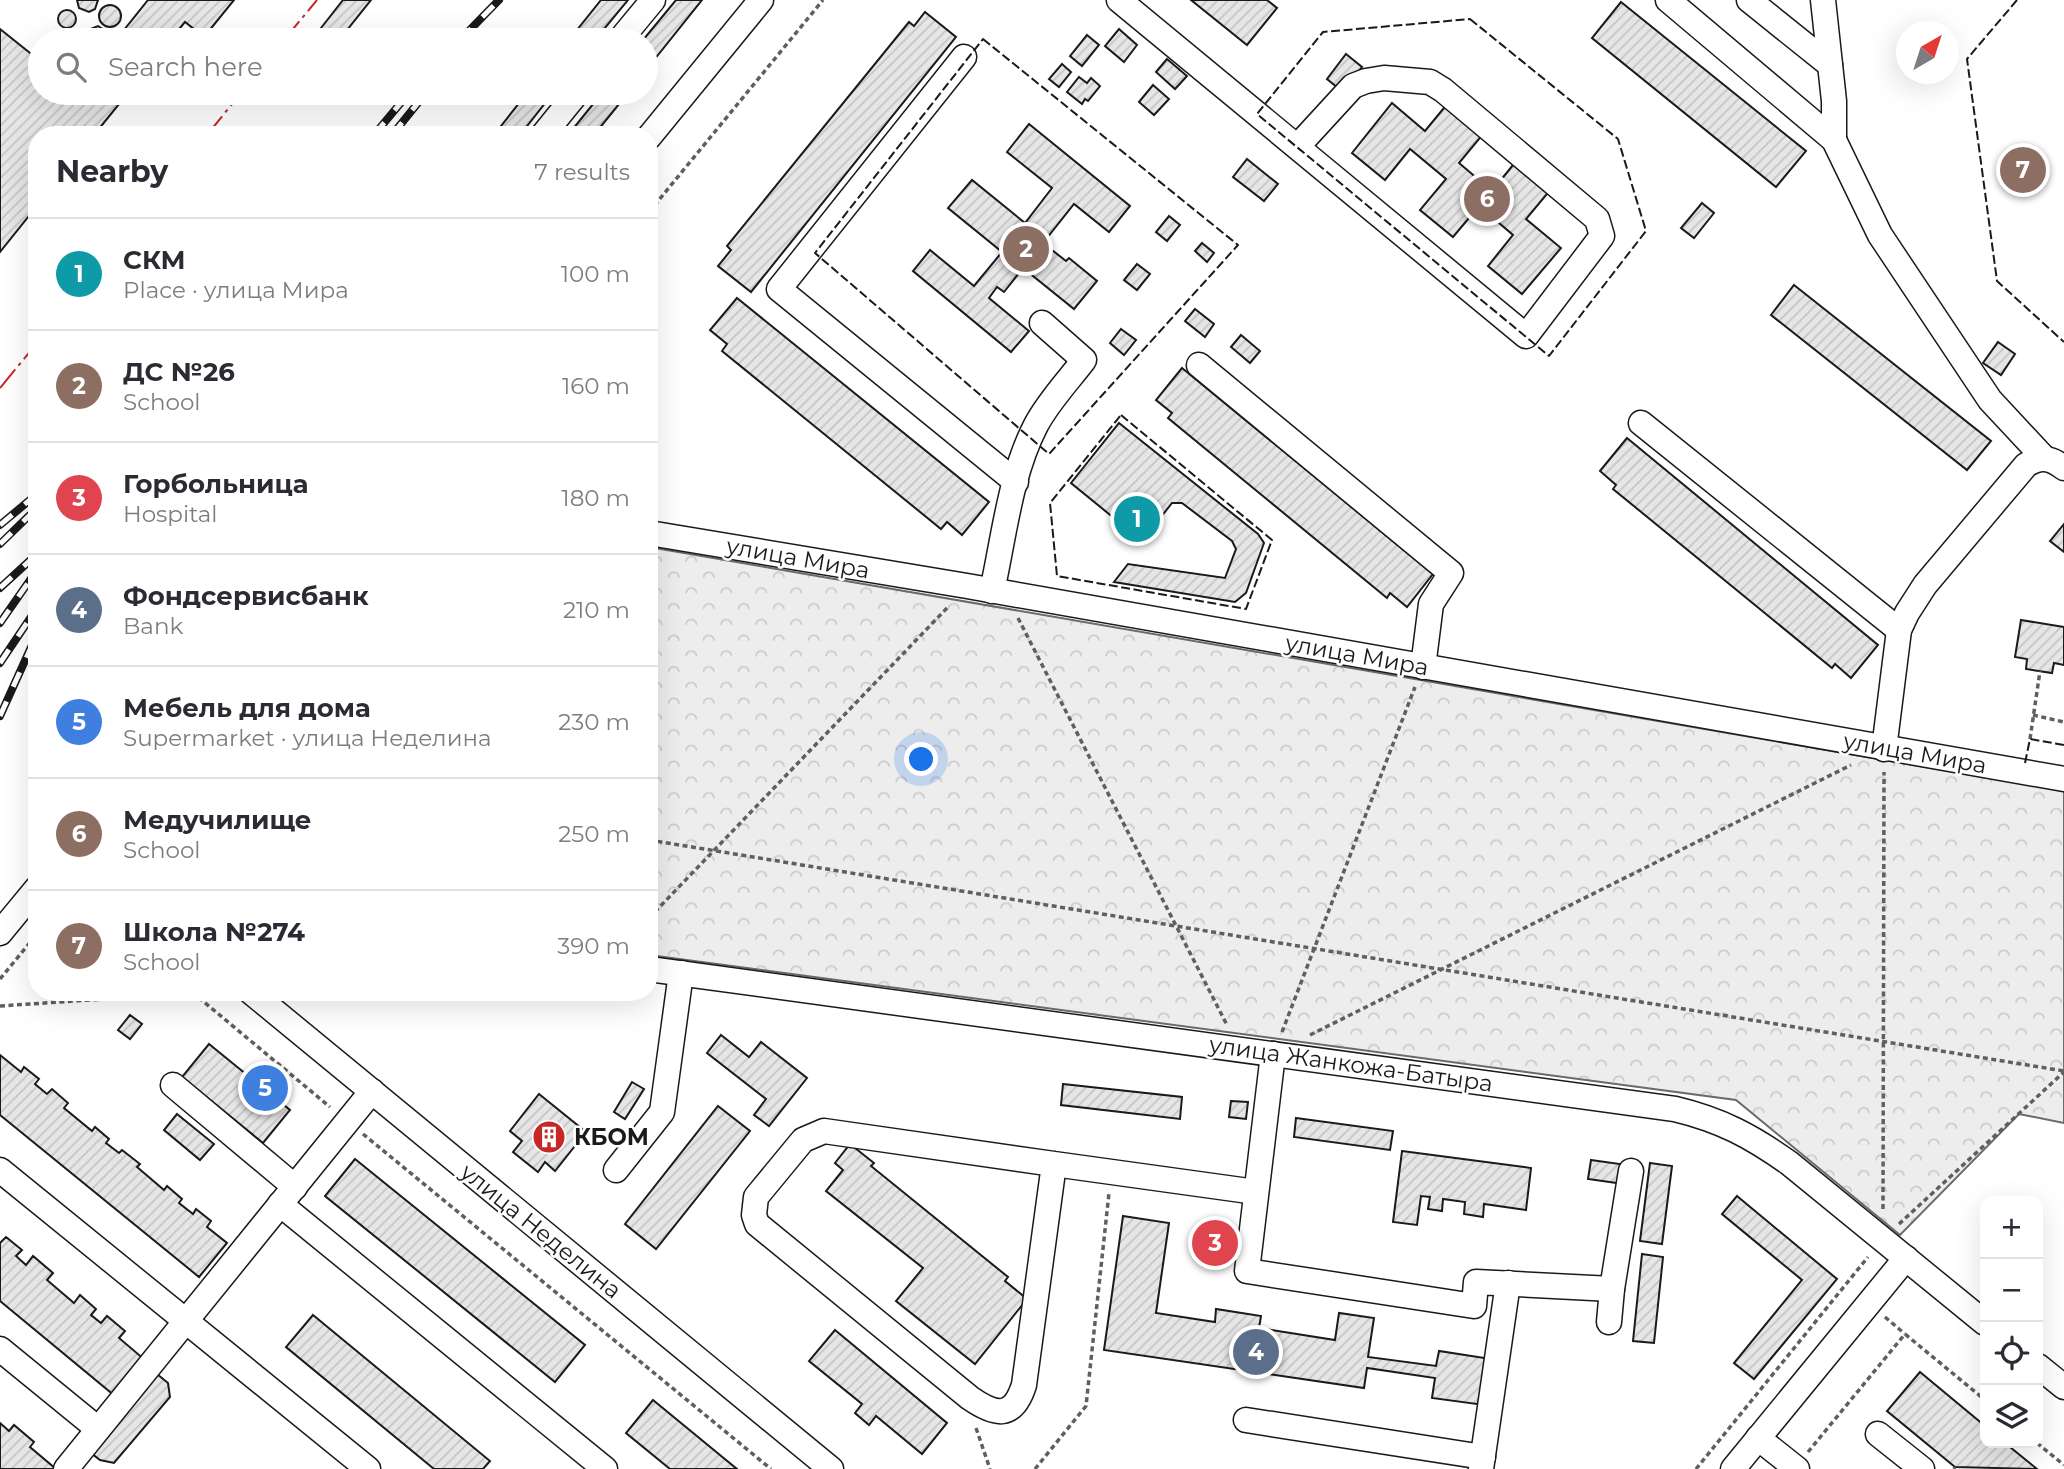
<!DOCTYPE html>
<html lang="en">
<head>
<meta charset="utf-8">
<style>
	body { margin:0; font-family:Montserrat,sans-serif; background:#f2f2f3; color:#2b2b33 }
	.controls { position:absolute; right:21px; bottom:21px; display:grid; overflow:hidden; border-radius:14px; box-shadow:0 7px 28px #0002 }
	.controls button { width:63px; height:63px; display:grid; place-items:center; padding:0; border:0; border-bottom:2px solid #e1e1e2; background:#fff; color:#2b2b33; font:35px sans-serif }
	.compass { position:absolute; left:1896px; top:21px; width:63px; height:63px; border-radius:50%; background:#fff; box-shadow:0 7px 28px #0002; rotate:39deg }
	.you { position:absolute; left:922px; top:760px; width:24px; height:24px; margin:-18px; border:5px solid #fff; border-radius:50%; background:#1a73e8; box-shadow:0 0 0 10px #1a73e833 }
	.badge { display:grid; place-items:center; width:46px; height:46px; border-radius:50%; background:#7c3aed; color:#fff; font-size:23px; font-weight:700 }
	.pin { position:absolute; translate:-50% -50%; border:4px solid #fff; box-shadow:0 2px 7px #0006 }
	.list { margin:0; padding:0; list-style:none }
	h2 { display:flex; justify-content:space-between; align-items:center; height:91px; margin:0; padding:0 28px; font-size:30px }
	h2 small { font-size:23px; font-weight:400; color:#7c7c81 }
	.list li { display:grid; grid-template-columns:46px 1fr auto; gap:21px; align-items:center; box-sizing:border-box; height:112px; padding:0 28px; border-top:2px solid #e1e1e2 }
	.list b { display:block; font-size:26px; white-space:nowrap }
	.list p { margin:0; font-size:23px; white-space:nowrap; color:#7c7c81 }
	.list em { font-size:23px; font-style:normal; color:#7c7c81 }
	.icon { flex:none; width:38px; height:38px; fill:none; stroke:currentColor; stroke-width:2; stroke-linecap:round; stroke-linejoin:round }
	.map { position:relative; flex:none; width:2064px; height:1469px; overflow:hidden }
	.search { position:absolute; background:#fff; box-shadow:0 7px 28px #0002; left:28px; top:28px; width:630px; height:77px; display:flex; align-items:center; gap:18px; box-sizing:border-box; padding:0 24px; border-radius:38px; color:#7c7c81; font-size:26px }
	.panel { position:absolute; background:#fff; box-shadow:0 7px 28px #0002; left:28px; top:126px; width:630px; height:875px; border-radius:28px }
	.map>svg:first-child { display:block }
</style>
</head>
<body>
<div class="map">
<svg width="2064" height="1469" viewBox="0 0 2064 1469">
	<defs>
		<pattern id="forest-crowns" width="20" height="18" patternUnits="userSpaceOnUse" patternTransform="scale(1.75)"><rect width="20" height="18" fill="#ededed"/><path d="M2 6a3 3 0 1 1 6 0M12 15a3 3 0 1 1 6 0" fill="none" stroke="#cbcbcb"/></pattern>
		<pattern id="building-hatch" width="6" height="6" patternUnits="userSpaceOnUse" patternTransform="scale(1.75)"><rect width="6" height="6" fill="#e6e6e6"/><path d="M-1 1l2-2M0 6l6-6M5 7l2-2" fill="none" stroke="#c5c5c5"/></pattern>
	</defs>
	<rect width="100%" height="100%" fill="#fff"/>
	<path fill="url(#forest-crowns)" stroke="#6a6a6a" stroke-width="2" d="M649,547L2064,791V1123L2019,1114L1900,1235L1736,1100L649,955Z"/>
	<g fill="url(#building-hatch)" stroke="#1a1a1a" stroke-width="2">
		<path d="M77,0H98L95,9L89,12L79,8Z"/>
		<path d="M148,0H234L204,37L185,22L170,40H116Z"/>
		<path d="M343,0H371L339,40H335L321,28Z"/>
		<path d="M601,0H628L595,40H569Z"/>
		<path d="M676,0H702L646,70V40H643Z"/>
		<path d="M1191,0H1267L1277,8L1247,45Z"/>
		<path d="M1621,2L1806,151L1776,187L1592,38Z"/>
		<circle cx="110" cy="16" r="11"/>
		<circle cx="67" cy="19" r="9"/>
		<path d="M925,12L956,37L751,292L718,266L731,250L727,246L909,22L914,26Z"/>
		<path d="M98,26L106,31L107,40H87L88,30Z"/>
		<path d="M0,29L40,61V93H128L94,135H37V206L0,252Z"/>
		<path d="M1119,29L1137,45L1124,62L1105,46Z"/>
		<path d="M1087,35L1099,45L1082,66L1070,56Z"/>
		<path d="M1346,54L1362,67L1343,92L1327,79Z"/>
		<path d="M1167,59L1187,76L1175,89L1156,72Z"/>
		<path d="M1062,64L1071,72L1059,87L1049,79Z"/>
		<path d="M1079,77L1087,83L1091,78L1100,86L1088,101L1085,99L1082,104L1067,92Z"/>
		<path d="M1153,85L1169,99L1154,115L1139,102Z"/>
		<path d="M527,93H553L520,135H494Z"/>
		<path d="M602,93H628L594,135H568Z"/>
		<path d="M1392,103L1425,131L1448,103L1484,133L1459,163L1492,191L1517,160L1551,189L1526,219L1561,248L1522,294L1488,266L1513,235L1479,206L1453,237L1420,210L1446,179L1410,149L1385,180L1352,153Z"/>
		<path d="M1029,124L1130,206L1109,232L1074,204L1043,243L1066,261L1069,258L1097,281L1074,309L1023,268L1004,292L997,287L989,298L1029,331L1011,352L913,271L930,250L974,286L1002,252L948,208L972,180L1025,223L1052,188L1007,152Z"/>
		<path d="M1247,159L1278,184L1264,201L1233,177Z"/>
		<path d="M1702,203L1714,213L1694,238L1681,228Z"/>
		<path d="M1169,216L1180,225L1167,241L1156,232Z"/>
		<path d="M1202,243L1214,253L1207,262L1195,251Z"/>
		<path d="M1137,264L1150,274L1137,290L1124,280Z"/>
		<path d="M1794,285L1991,441L1967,470L1771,315Z"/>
		<path d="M737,298L989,502L962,535L947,522L941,529L722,351L727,344L710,330Z"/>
		<path d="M1195,309L1214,324L1205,337L1185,321Z"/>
		<path d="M1121,329L1136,340L1124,355L1110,343Z"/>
		<path d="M1241,335L1260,351L1250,363L1231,347Z"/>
		<path d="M1998,342L2015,354L2001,375L1983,363Z"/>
		<path d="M1182,368L1433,574L1407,607L1390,593L1387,598L1168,418L1172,413L1156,400Z"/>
		<path d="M1119,423L1258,534L1264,543L1246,593L1235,602L1114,582L1128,564L1225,578L1236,549L1232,541L1182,503H1172L1142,541L1071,483Z"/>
		<path d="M1627,438L1878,645L1851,678L1835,664L1832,668L1613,489L1616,485L1600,471Z"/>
		<path d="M2064,524V552L2050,541Z"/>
		<path d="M2021,620L2064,627V665L2054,663L2052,673L2026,669L2027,659L2015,657Z"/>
		<path d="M130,1015L142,1024L130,1039L118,1030Z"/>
		<path d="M721,1035L749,1057L761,1042L807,1078L769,1126L754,1115L766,1099L707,1053Z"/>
		<path d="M209,1044L290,1110L263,1143L182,1077Z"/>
		<path d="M0,1055L21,1072L24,1067L39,1079L35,1084L47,1094L52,1089L68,1103L64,1108L92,1131L95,1127L109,1139L106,1143L119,1153L122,1150L140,1164L137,1167L164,1190L167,1186L182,1199L179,1203L193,1214L196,1209L211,1221L207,1227L227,1243L199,1277L0,1115Z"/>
		<path d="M632,1082L644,1089L625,1119L614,1112Z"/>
		<path d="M1063,1084L1182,1097L1180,1119L1061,1105Z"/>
		<path d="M539,1094L586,1132L555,1171L545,1162L538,1172L513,1152L522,1141L510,1131Z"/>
		<path d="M1231,1101L1248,1102L1246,1119L1229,1117Z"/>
		<path d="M718,1106L750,1131L656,1249L625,1224Z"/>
		<path d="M177,1114L214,1144L200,1160L164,1130Z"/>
		<path d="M1296,1118L1393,1131L1390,1150L1294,1137Z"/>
		<path d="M850,1144L874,1163L871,1166L1008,1277L1005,1281L1027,1299L975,1364L896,1301L923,1268L826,1191L843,1170L835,1163Z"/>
		<path d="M1402,1151L1531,1168L1526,1210L1484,1204L1483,1217L1464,1214L1465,1202L1443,1199L1442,1211L1428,1209L1430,1197L1421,1196L1417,1225L1393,1222Z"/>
		<path d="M355,1159L585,1345L555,1382L325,1196Z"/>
		<path d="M1591,1160L1627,1165L1624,1184L1588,1179Z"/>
		<path d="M1650,1163L1672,1166L1662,1244L1640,1241Z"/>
		<path d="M1737,1196L1837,1279L1754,1379L1734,1363L1802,1280L1722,1214Z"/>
		<path d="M1123,1216L1169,1223L1156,1313L1215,1322L1216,1309L1261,1316L1259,1328L1335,1340L1339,1313L1374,1318L1368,1357L1436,1366L1439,1351L1491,1359L1484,1405L1432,1398L1435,1378L1367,1368L1364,1388L1104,1350Z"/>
		<path d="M6,1237L22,1250L16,1256L26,1265L33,1256L53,1273L47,1280L74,1303L80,1295L96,1309L91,1315L101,1323L107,1316L125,1331L119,1338L145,1360L115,1396L0,1301V1243Z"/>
		<path d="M1642,1254L1663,1257L1654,1343L1633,1341Z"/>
		<path d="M313,1315L490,1461L483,1469H434L286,1347Z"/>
		<path d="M835,1330L947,1423L922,1454L876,1416L869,1425L855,1413L862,1404L809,1361Z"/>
		<path d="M1920,1372L1985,1426V1443H2005L2037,1469L1955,1467L1887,1411Z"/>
		<path d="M157,1374L168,1383L170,1397L114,1463L100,1460L91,1453Z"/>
		<path d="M653,1400L737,1469H670L626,1433Z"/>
		<path d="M0,1423L9,1431L14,1425L34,1442L30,1447L56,1469H0Z"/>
	</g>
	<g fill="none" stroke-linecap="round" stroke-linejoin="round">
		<defs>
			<g id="minor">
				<path d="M1119,0L1526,336L1602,236L1597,219L1443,90L1430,82L1384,78L1366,81L1353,86L1297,147"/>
				<path d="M1668,0L1834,140L1880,235L1990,400L2044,458"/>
				<path d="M1749,0L1830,65"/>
				<path d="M1823,0L1834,101V140"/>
				<path d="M620,40L653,0"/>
				<path d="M964,57L779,289L1016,482"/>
				<path d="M543,135L577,93"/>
				<path d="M649,137L761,0"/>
				<path d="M1199,365L1451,573L1431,604L1423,667"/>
				<path d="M1641,423L1899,630"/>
				<path d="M649,533L967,586L2064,779"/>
				<path d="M992,591C1004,537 1010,475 1036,425C1048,402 1068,381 1084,360L1042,323"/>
				<path d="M1884,749L1899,630L1907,613L1925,585L2026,465C2040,456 2050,457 2064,468"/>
				<path d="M0,933L37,888"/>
				<path d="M649,969L1675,1109C1721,1120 1751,1136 1789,1163L1985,1323"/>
				<path d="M251,992L831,1469"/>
				<path d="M1273,1054L1247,1271L1474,1306L1476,1282L1612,1289"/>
				<path d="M173,1085L295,1187"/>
				<path d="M1054,1164L824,1131L803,1140L756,1197L754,1215L757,1224L970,1398C996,1416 1013,1419 1024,1385L1054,1164L1256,1192"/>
				<path d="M0,1170L368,1469"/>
				<path d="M616,1170L662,1112L681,973"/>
				<path d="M280,1204L605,1469"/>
				<path d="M1609,1322L1612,1289L1631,1171"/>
				<path d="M0,1349L98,1429"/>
				<path d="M2038,1366L2064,1387"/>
				<path d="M1246,1420L1483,1457"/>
				<path d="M1878,1434L1922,1469"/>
				<path d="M1758,1438L1797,1469"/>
				<path d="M66,1469L372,1091"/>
				<path d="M1481,1469L1508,1283"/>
				<path d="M1733,1469L1906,1258"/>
			</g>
		</defs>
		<use href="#minor" stroke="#1a1a1a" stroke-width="27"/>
		<g stroke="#5f5f5f" stroke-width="3.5" stroke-dasharray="5 3.5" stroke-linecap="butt">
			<path d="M649,212L823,0"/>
			<path d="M1018,618L1227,1025"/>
			<path d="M2033,715L2064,722"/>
			<path d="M2030,739L2040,671"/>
			<path d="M649,840L2064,1071"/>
			<path d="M649,918L948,607"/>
			<path d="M0,979L37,934"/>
			<path d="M192,992L330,1107"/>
			<path d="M0,1006L193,993"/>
			<path d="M1282,1032L1415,687"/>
			<path d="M1310,1035L1851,765"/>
			<path d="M363,1134L771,1469"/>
			<path d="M1883,1209L1884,772"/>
			<path d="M1899,1224L2064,1072"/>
			<path d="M1885,1317L1905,1334"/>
			<path d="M976,1428L990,1469"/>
			<path d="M2037,1443L2064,1465"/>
			<path d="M1808,1452L1905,1334L1985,1400"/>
			<path d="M1035,1469L1086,1406L1109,1193"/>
			<path d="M1696,1469L1868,1257"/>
			<path d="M1954,1469L1955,1467"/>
		</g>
		<use href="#minor" stroke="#fff" stroke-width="24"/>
		<defs>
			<g id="rail">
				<path d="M460,40L499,0"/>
				<path d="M374,135L409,93"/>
				<path d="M392,135L426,93"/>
				<path d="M0,525L37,494"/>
				<path d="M0,544L37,508"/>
				<path d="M0,588L37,554"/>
				<path d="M0,623L37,570"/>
				<path d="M0,663L37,608"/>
				<path d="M0,716L37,634"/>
			</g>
		</defs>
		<use href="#rail" stroke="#1a1a1a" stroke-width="8"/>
		<use href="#rail" stroke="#fff" stroke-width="5" stroke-dasharray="16" stroke-linecap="butt"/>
		<g stroke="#1a1a1a" stroke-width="2" stroke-dasharray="9 3.5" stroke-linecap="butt">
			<path d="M2017,0L1967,59L1997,281L2064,342"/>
			<path d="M1470,19L1618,139L1646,231L1549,356L1257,114L1323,32Z"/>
			<path d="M983,39L1238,245L1049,454L815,253Z"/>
			<path d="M1121,415L1272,540L1246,609L1057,576L1050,503Z"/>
			<path d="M2025,763L2030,739L2064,745"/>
		</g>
		<g stroke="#c62828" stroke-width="2" stroke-dasharray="24 5 3.5 5" stroke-linecap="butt">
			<path d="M284,40L317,0"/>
			<path d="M207,135L241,93"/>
			<path d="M0,388L37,343"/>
		</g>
	</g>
	<defs>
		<symbol id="building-disc" viewBox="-11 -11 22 22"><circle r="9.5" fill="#c62828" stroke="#fff"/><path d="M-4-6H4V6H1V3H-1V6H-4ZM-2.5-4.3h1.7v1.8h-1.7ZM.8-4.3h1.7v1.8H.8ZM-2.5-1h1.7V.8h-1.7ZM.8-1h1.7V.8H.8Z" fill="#fff"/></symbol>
	</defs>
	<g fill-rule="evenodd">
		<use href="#building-disc" x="530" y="1118" width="38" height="38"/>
	</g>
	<g text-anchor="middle" stroke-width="5" stroke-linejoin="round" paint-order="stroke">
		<g font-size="23" fill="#1a1a1a" stroke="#fff">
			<text transform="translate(798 558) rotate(10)" y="8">улица Мира</text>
			<text transform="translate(1357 655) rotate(10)" y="8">улица Мира</text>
			<text transform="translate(1915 753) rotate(10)" y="8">улица Мира</text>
			<text transform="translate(1351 1064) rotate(8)" y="8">улица Жанкожа-Батыра</text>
			<text transform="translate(541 1231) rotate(39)" y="8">улица Неделина</text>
		</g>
		<g font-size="23" font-weight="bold" fill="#1a1a1a" stroke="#fff" text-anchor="start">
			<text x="574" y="1145">КБОМ</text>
		</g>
	</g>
</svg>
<div class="controls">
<button>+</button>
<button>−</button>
<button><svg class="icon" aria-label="locate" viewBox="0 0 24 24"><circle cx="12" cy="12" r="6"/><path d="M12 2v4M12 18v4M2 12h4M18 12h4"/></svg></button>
<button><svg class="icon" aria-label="layers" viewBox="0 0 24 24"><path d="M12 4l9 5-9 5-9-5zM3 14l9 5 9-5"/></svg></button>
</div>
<svg class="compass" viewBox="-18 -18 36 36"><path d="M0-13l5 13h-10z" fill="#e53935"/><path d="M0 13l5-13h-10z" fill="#7c7c81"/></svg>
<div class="you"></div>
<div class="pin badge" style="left:1137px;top:519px;background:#0f9aa8">1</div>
<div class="pin badge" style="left:1026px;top:249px;background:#8d6e63">2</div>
<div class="pin badge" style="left:1215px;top:1243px;background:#e0444e">3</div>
<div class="pin badge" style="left:1256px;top:1352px;background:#5c6f8a">4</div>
<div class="pin badge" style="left:265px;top:1088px;background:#3f7fe0">5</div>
<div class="pin badge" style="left:1487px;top:199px;background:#8d6e63">6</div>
<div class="pin badge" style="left:2023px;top:170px;background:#8d6e63">7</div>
<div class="search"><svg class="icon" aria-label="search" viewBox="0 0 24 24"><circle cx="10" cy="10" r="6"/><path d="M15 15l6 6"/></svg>Search here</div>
<section class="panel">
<h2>Nearby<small>7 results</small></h2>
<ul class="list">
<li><span class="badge" style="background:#0f9aa8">1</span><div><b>СКМ</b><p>Place · улица Мира</p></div><em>100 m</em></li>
<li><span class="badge" style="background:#8d6e63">2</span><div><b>ДС №26</b><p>School</p></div><em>160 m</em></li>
<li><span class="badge" style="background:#e0444e">3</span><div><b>Горбольница</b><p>Hospital</p></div><em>180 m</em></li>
<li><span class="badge" style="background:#5c6f8a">4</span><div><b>Фондсервисбанк</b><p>Bank</p></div><em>210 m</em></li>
<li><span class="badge" style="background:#3f7fe0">5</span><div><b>Мебель для дома</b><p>Supermarket · улица Неделина</p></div><em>230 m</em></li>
<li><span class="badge" style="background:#8d6e63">6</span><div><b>Медучилище</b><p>School</p></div><em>250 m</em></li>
<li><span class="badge" style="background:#8d6e63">7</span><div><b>Школа №274</b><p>School</p></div><em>390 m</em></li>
</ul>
</section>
</div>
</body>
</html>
